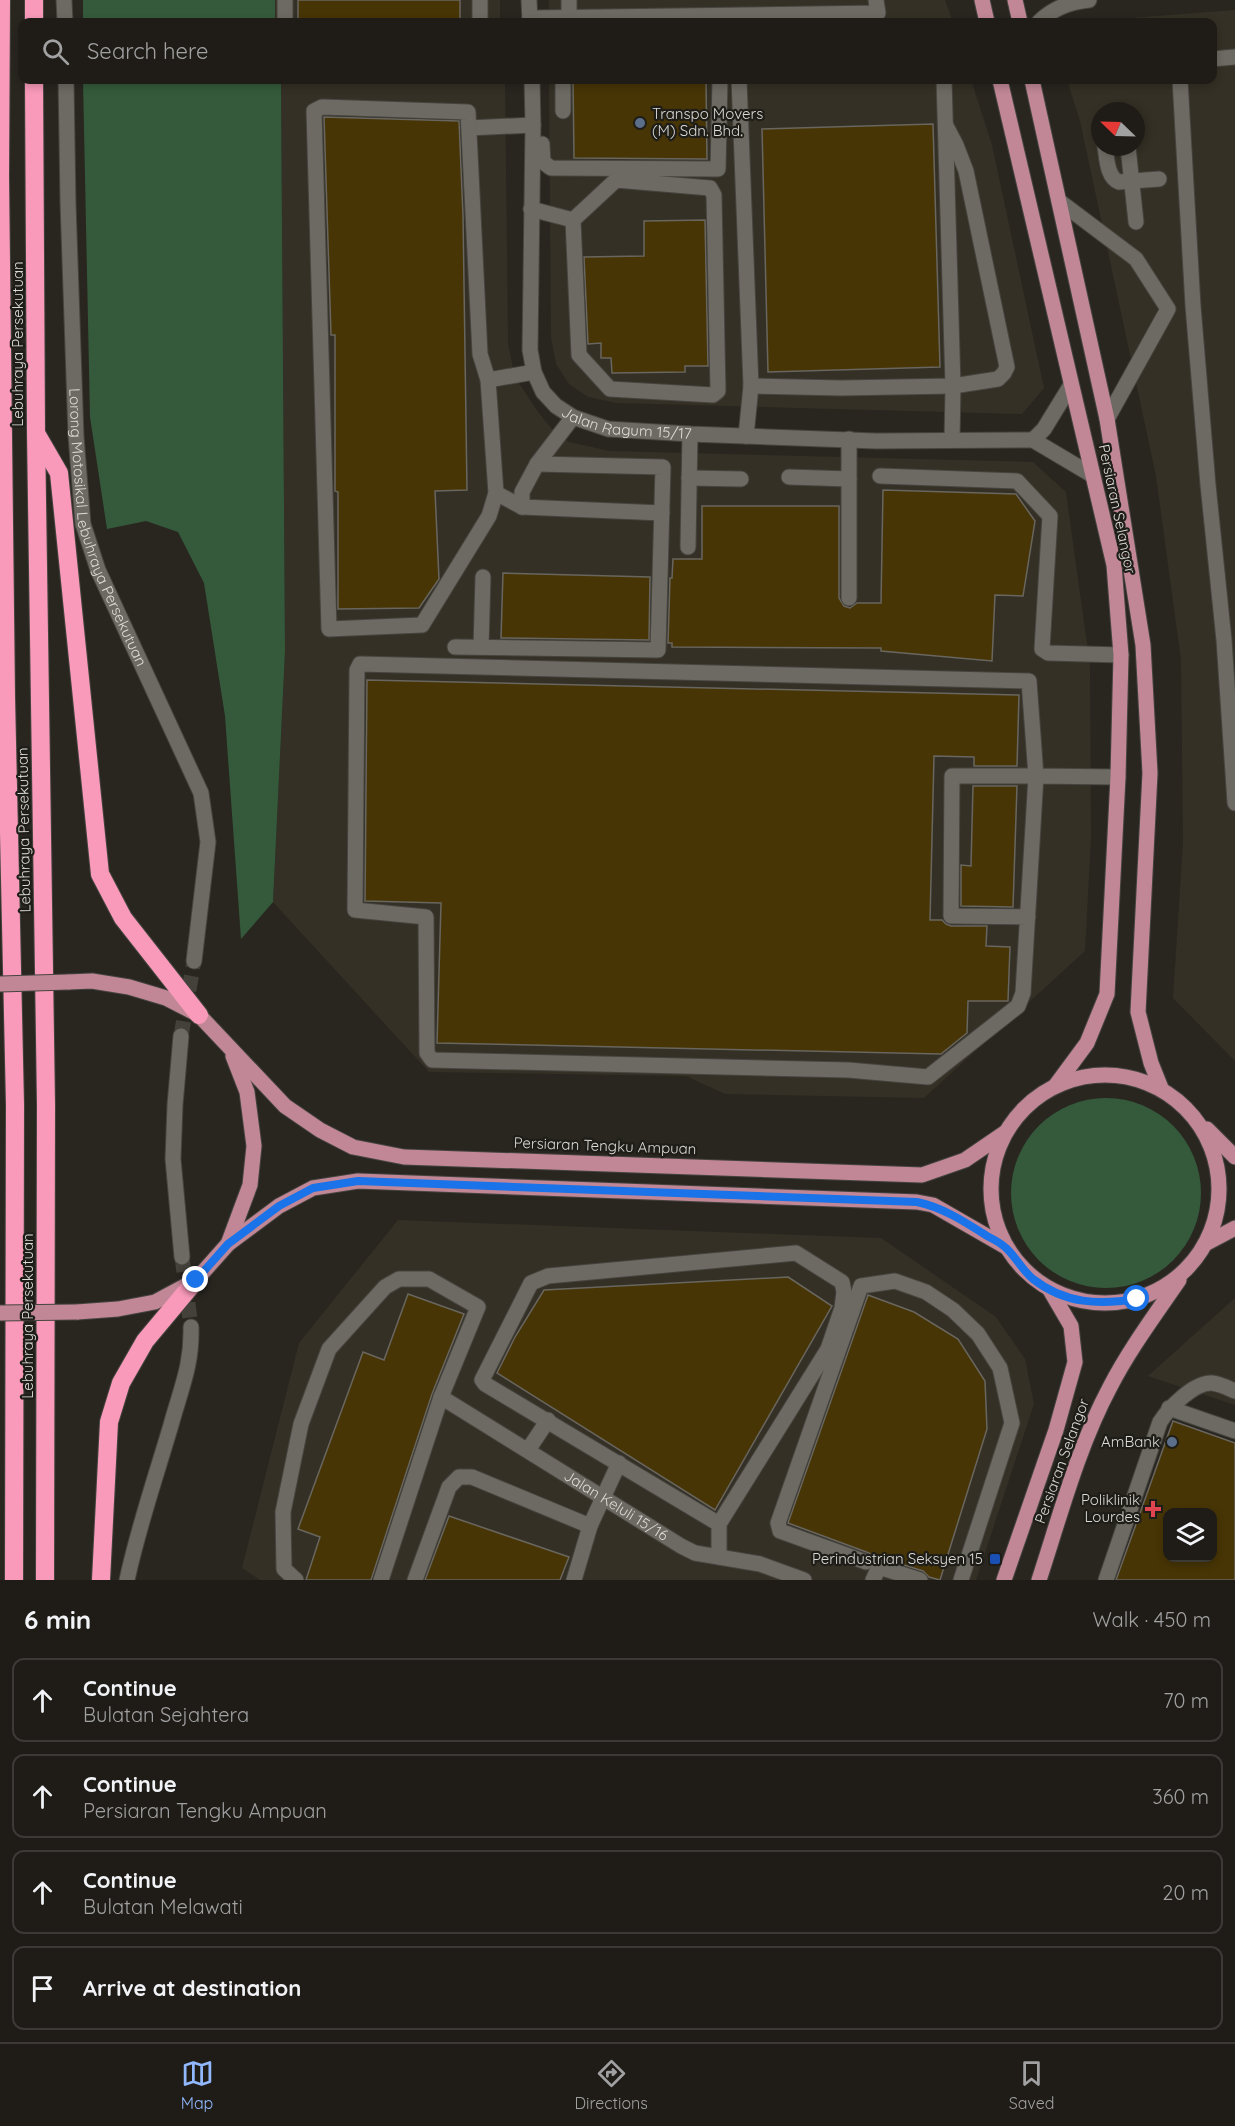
<!DOCTYPE html>
<html lang="en">
<head>
<meta charset="utf-8">
<style>
	body { margin:0; font-family:Quicksand,sans-serif; background:#272521; color:#f1f3f6 }
	.controls { position:absolute; right:18px; bottom:18px; display:grid; overflow:hidden; border-radius:12px; box-shadow:0 3px 9px #0003 }
	.controls button { width:54px; height:54px; display:grid; place-items:center; padding:0; border:0; border-bottom:2px solid #3c3a37; background:#1f1c18; color:#f1f3f6; font:30px sans-serif }
	.compass { position:absolute; left:1091px; top:102px; width:54px; height:54px; border-radius:50%; background:#1f1c18; box-shadow:0 3px 9px #0003; rotate:293deg }
	.stop { position:absolute; width:18px; height:18px; margin:-14px; border:4px solid #1a73e8; border-radius:50%; background:#fff }
	.stop.end { background:#1a73e8; border-color:#fff; box-shadow:0 2px 6px #0008 }
	.list { margin:0; padding:0; list-style:none }
	h2 { display:flex; justify-content:space-between; align-items:center; height:78px; margin:0; padding:0 24px; font-size:26px }
	h2 small { font-size:20px; font-weight:400; color:#a1a1a2 }
	.list li { display:grid; grid-template-columns:39px 1fr auto; gap:18px; align-items:center; box-sizing:border-box; height:84px; margin:0 12px 12px; padding:0 12px; border:2px solid #3c3a37; border-radius:12px }
	.list b { display:block; font-size:22px; white-space:nowrap }
	.list p { margin:0; font-size:20px; white-space:nowrap; color:#a1a1a2 }
	.list em { font-size:20px; font-style:normal; color:#a1a1a2 }
	.icon { flex:none; width:33px; height:33px; fill:none; stroke:currentColor; stroke-width:2; stroke-linecap:round; stroke-linejoin:round }
	.map { position:relative; flex:none; width:1235px; height:1580px; overflow:hidden }
	.search { position:absolute; background:#1f1c18; box-shadow:0 3px 9px #0003; left:18px; right:18px; top:18px; height:66px; display:flex; align-items:center; gap:15px; box-sizing:border-box; padding:0 21px; border-radius:12px; color:#a1a1a2; font-size:22px }
	.sheet { height:462px; background:#1f1c18 }
	nav { display:flex; justify-content:space-around; align-items:center; box-sizing:border-box; height:84px; border-top:2px solid #3c3a37; background:#1f1c18; font-size:16px; color:#a1a1a2 }
	nav a { display:grid; justify-items:center; gap:3px }
	nav .on { color:#91b8fd }
	.map>svg:first-child { display:block }
</style>
</head>
<body>
<div class="map">
<svg width="1235" height="1580" viewBox="0 0 1235 1580">
	<rect width="100%" height="100%" fill="#292620"/>
	<g fill="#343025" fill-rule="evenodd">
		<rect x="275" y="0" width="225" height="22"/>
		<path d="M549,0H945L953,22H549Z"/>
		<path d="M1235,10V1061L1173,998L1183,842L1181,660L1156,476L1080,121L1067,80H1212V22H1078ZM1100,111H1136V147H1100Z"/>
		<path d="M549,80H971L992,145L1044,388L1022,414L616,403L588,397L569,384L556,364L551,338Z"/>
		<path d="M505,81L508,344L515,377L538,412L551,428L569,442L610,451L1033,462L1066,492L1090,666L1091,839L1085,951L924,1098L725,1094L686,1076L429,1072L273,902L285,651L281,83Z"/>
		<path d="M398,1220L881,1238L996,1317L1025,1359L1034,1404L976,1580H260L242,1568L299,1343Z"/>
		<path d="M1235,1298V1405L1148,1376Z"/>
	</g>
	<g fill="#345a3b">
		<rect x="83" y="0" width="192" height="22"/>
		<path d="M83,80H280L281,83L285,651L273,902L241,939L225,716L204,583L178,532L146,521L107,529L90,417Z"/>
		<circle cx="1106" cy="1193" r="95"/>
	</g>
	<g fill="#473505" stroke="#69665f" stroke-width="1.5" fill-rule="evenodd">
		<rect x="298" y="0" width="162" height="22"/>
		<path d="M573,80H706L707,159L574,158Z"/>
		<path d="M324,117L459,121L463,215L467,490L435,491L439,579L419,608L338,609V492L335,491V335H331Z"/>
		<path d="M933,124L940,367L768,372L762,129Z"/>
		<path d="M705,220L708,366H685V372L612,373L611,358H601V343L588,344L584,257L644,256V221Z"/>
		<path d="M883,490L1016,494L1035,521L1023,596L995,595L992,661L881,651V648L672,647V643H668L670,578H672L673,559H702V506H839V598L844,606L850,608L857,603H881Z"/>
		<path d="M503,573L650,577L649,640L501,638Z"/>
		<path d="M367,680L1019,695L1017,766H974V757L934,756L930,920H942L946,924L951,926H987L986,946L1010,947L1008,1001H968L967,1033L941,1054L437,1043L441,903L365,901Z"/>
		<path d="M973,786H1017L1013,907L961,906V865L971,866Z"/>
		<path d="M788,1277L832,1306L715,1510L497,1373L515,1337L544,1290Z"/>
		<path d="M408,1294L464,1314L432,1394L371,1580H306L320,1537L298,1529L363,1352L384,1360Z"/>
		<path d="M868,1295L914,1312L958,1339L985,1381L987,1429L940,1580L929,1577L923,1571L882,1558H875L869,1553L788,1523Z"/>
		<path d="M1173,1421L1235,1443V1580H1116ZM1167,1512H1212V1557H1167Z"/>
		<path d="M449,1516L569,1557L560,1580H425Z"/>
	</g>
	<g fill="none" stroke-linecap="round" stroke-linejoin="round">
		<g stroke="#44413b" stroke-width="15" stroke-dasharray="15 8" stroke-linecap="butt">
			<path d="M181,1036L194,961"/>
			<path d="M182,1257L191,1327"/>
		</g>
		<defs>
			<g id="minor">
				<path d="M64,0L65,22"/>
				<path d="M480,0V22"/>
				<path d="M529,0L530,22"/>
				<path d="M569,0V18"/>
				<path d="M530,18L878,13L876,0"/>
				<path d="M285,22V0"/>
				<path d="M1039,22C1052,9 1069,2 1089,0"/>
				<path d="M1212,59L1235,57"/>
				<path id="s1" d="M66,80L68,203L76,436L83,524L98,570L201,793L208,842L194,961"/>
				<path id="s2" d="M532,80L533,125L530,350L534,372L543,392L556,406L573,417L608,429L690,434L876,441L1033,440L1092,475"/>
				<path d="M739,80L751,386L746,436"/>
				<path d="M944,80L953,386L952,440"/>
				<path d="M1180,80L1193,306L1208,485L1224,640L1235,803"/>
				<path d="M563,111V80"/>
				<path d="M469,128L533,125"/>
				<path d="M539,145L542,144L543,162L551,168L718,169L720,80"/>
				<path d="M1105,147C1107,159 1107,177 1119,182L1159,179"/>
				<path d="M1128,147L1136,222"/>
				<path d="M1059,201L1136,259L1168,309L1107,419"/>
				<path d="M531,209L573,220L579,355L610,389L713,395L718,391L714,195L710,188L616,180L573,220"/>
				<path d="M488,380L496,493L489,516L422,625L329,629L314,111L322,107L468,112L480,354L488,380L534,372"/>
				<path d="M751,386L841,388L953,386L998,379L1004,373L1007,367L966,171L956,145L946,126"/>
				<path d="M573,417L537,464L522,492V507L662,513"/>
				<path d="M849,439V598"/>
				<path d="M1033,440L1044,429L1071,385"/>
				<path d="M880,476L1017,481L1050,516L1042,649L1048,653L1121,655"/>
				<path d="M789,477L849,479"/>
				<path d="M689,478L741,479"/>
				<path d="M496,493L522,507"/>
				<path d="M688,547L690,434"/>
				<path d="M455,647L658,650L663,467L537,464"/>
				<path d="M481,647L483,577"/>
				<path d="M1028,917L951,916L952,776H1036L1029,681L360,664L357,670L355,910L426,917L427,1053L432,1060L848,1070L928,1077L1018,1006L1023,993L1036,776L1118,777"/>
				<path d="M181,1036L175,1105L173,1159L182,1257"/>
				<path id="s3" d="M441,1397L681,1546L695,1553L760,1564L804,1580"/>
				<path d="M1169,1408L1235,1431"/>
				<path d="M528,1450L548,1420"/>
				<path d="M590,1526L619,1463"/>
				<path d="M719,1557V1524L828,1349L842,1308L844,1292L842,1282L796,1253L548,1276L531,1283L482,1380L485,1384L719,1524"/>
				<path d="M866,1562L780,1531L778,1523L861,1286L895,1281L926,1292L953,1310L978,1334L1000,1368L1012,1423L961,1580"/>
				<path d="M127,1580C138,1528 156,1476 171,1425C181,1388 192,1366 191,1327"/>
				<path d="M296,1580L284,1569L283,1512L301,1424L329,1349L385,1287L399,1279H429L478,1307L441,1397L381,1580"/>
				<path d="M415,1580L449,1487L459,1477H472L590,1526L574,1580"/>
				<path d="M873,1580L879,1567L920,1580"/>
				<path d="M1106,1580L1160,1422C1169,1408 1194,1382 1212,1383C1220,1384 1228,1388 1235,1391"/>
			</g>
			<g id="major">
				<path d="M982,0L987,22"/>
				<path d="M1015,0L1020,22"/>
				<path d="M1000,80L1114,565L1121,655L1118,777L1107,994L1087,1043L1056,1085"/>
				<path d="M1032,80L1107,419L1143,645L1150,773L1138,1012L1151,1063L1161,1088"/>
				<path d="M68,982L92,981L129,987L166,998L199,1015L285,1106L320,1130L353,1147L404,1157L922,1175L965,1160L1006,1132"/>
				<circle cx="1105" cy="1189" r="114"/>
				<path d="M1207,1129L1235,1157"/>
				<path d="M228,1244L279,1206L313,1188L358,1181L917,1202L933,1205L1006,1247"/>
				<path d="M1205,1244L1235,1228"/>
				<path d="M77,1312L118,1309L155,1302L196,1280L228,1244L250,1185L254,1146L247,1092L233,1056"/>
				<path d="M1004,1580L1056,1430L1075,1362L1071,1326L1050,1290"/>
				<path d="M1039,1580C1060,1516 1078,1447 1110,1387C1129,1350 1155,1315 1179,1280"/>
			</g>
			<g id="highway">
				<path d="M1,0L0,177L6,697L15,1105L14,1580"/>
				<path d="M34,22V0"/>
				<path d="M34,80L36,433L46,1105L45,1580"/>
				<path d="M37,435L59,473L100,874L123,918L199,1015"/>
				<path d="M101,1580L109,1422L121,1383L145,1341L196,1280"/>
			</g>
		</defs>
		<use href="#minor" stroke="#46443f" stroke-width="17"/>
		<use href="#major" stroke="#46443f" stroke-width="17"/>
		<use href="#highway" stroke="#46443f" stroke-width="20"/>
		<use href="#minor" stroke="#6d6a63" stroke-width="15"/>
		<use href="#major" stroke="#c18797" stroke-width="15"/>
		<use href="#highway" stroke="#f99aba" stroke-width="18"/>
		<defs>
			<g id="major-bridge">
				<path d="M0,984L68,982"/>
				<path d="M0,1313L77,1312"/>
			</g>
		</defs>
		<use href="#major-bridge" stroke="#46443f" stroke-width="17" stroke-linecap="butt"/>
		<use href="#major-bridge" stroke="#c18797" stroke-width="15"/>
	</g>
	<g fill="none" stroke-linecap="round" stroke-linejoin="round">
		<path stroke="#1a73e8" stroke-width="8" d="M196,1280L228,1244L279,1206L313,1188L358,1181L917,1202C942,1207 965,1222 987,1236C993,1239 1001,1243 1006,1248C1016,1257 1022,1270 1033,1279C1065,1304 1099,1305 1137,1299"/>
	</g>
	<g fill="#5c6f8a" stroke="#1f1d17" stroke-width="2">
		<circle cx="640" cy="123" r="6"/>
		<circle cx="1172" cy="1442" r="6"/>
	</g>
	<path fill="#e0444e" stroke="#1f1d17" stroke-width="2" d="M1150 1500h6v6h6v6h-6v6h-6v-6h-6v-6h6z"/>
	<rect fill="#1a4fb4" stroke="#1f1d17" stroke-width="2" x="989" y="1553" width="12" height="12" rx="3"/>
	<g text-anchor="middle" stroke-width="4.5" stroke-linejoin="round" paint-order="stroke">
		<g font-size="15" fill="#dddbd7" stroke="#1f1d17" text-anchor="end">
			<text x="652" y="119" text-anchor="start">Transpo Movers<tspan x="652" dy="17">(M) Sdn. Bhd.</tspan></text>
			<text x="1160" y="1447">AmBank</text>
			<text x="1140" y="1505">Poliklinik<tspan x="1140" dy="17">Lourdes</tspan></text>
			<text x="983" y="1564">Perindustrian Seksyen 15</text>
		</g>
		<g font-size="15" fill="#dddbd7" stroke="#1f1d17">
			<text transform="translate(18 344) rotate(-90)" y="5">Lebuhraya Persekutuan</text>
			<text dy="5" stroke="none"><textPath href="#s2" startOffset="408">Jalan Ragum 15/17</textPath></text>
			<text transform="translate(1117 509) rotate(78)" y="5">Persiaran Selangor</text>
			<text dy="5" stroke="none"><textPath href="#s1" startOffset="453">Lorong Motosikal Lebuhraya Persekutuan</textPath></text>
			<text transform="translate(24 830) rotate(-91)" y="5">Lebuhraya Persekutuan</text>
			<text transform="translate(605 1146) rotate(2)" y="5">Persiaran Tengku Ampuan</text>
			<text transform="translate(28 1316) rotate(-90)" y="5">Lebuhraya Persekutuan</text>
			<text transform="translate(1062 1461) rotate(-70)" y="5">Persiaran Selangor</text>
			<text dy="5" stroke="none"><textPath href="#s3" startOffset="206">Jalan Keluli 15/16</textPath></text>
		</g>
	</g>
</svg>
<div class="controls">
<button><svg class="icon" aria-label="layers" viewBox="0 0 24 24"><path d="M12 4l9 5-9 5-9-5zM3 14l9 5 9-5"/></svg></button>
</div>
<svg class="compass" viewBox="-18 -18 36 36"><path d="M0-13l5 13h-10z" fill="#e53935"/><path d="M0 13l5-13h-10z" fill="#a1a1a2"/></svg>
<div class="stop" style="left:1137px;top:1299px"></div>
<div class="stop end" style="left:196px;top:1280px"></div>
<div class="search"><svg class="icon" aria-label="search" viewBox="0 0 24 24"><circle cx="10" cy="10" r="6"/><path d="M15 15l6 6"/></svg>Search here</div>
</div>
<section class="sheet">
<h2>6 min<small>Walk · 450 m</small></h2>
<ul class="list">
<li><svg class="icon" aria-label="ahead" viewBox="0 0 24 24"><path d="M12 20V5M6 11l6-6 6 6"/></svg><div><b>Continue</b><p>Bulatan Sejahtera</p></div><em>70 m</em></li>
<li><svg class="icon" aria-label="ahead" viewBox="0 0 24 24"><path d="M12 20V5M6 11l6-6 6 6"/></svg><div><b>Continue</b><p>Persiaran Tengku Ampuan</p></div><em>360 m</em></li>
<li><svg class="icon" aria-label="ahead" viewBox="0 0 24 24"><path d="M12 20V5M6 11l6-6 6 6"/></svg><div><b>Continue</b><p>Bulatan Melawati</p></div><em>20 m</em></li>
<li><svg class="icon" aria-label="arrive" viewBox="0 0 24 24"><path d="M6 21V4h12l-3 4 3 4H6"/></svg><div><b>Arrive at destination</b></div></li>
</ul>
</section>
<nav>
<a class="on"><svg class="icon" aria-label="map" viewBox="0 0 24 24"><path d="M3 6l6-2 6 2 6-2v14l-6 2-6-2-6 2zM9 4v14M15 6v14"/></svg>Map</a>
<a><svg class="icon" aria-label="directions" viewBox="0 0 24 24"><path d="M12 3l9 9-9 9-9-9zM9 14v-3h6M13 9l2 2-2 2"/></svg>Directions</a>
<a><svg class="icon" aria-label="saved" viewBox="0 0 24 24"><path d="M7 4h10v16l-5-4-5 4z"/></svg>Saved</a>
</nav>
</body>
</html>
